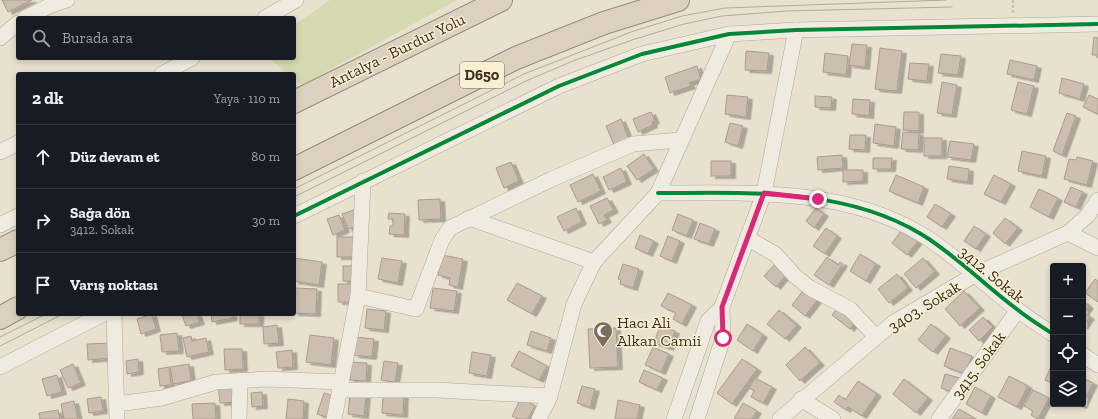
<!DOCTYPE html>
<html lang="tr">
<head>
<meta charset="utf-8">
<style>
	body { margin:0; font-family:"Zilla Slab",serif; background:#20242c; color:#f1f3f6 }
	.controls { position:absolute; right:12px; bottom:12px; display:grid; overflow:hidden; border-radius:4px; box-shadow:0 2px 6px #0003 }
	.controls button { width:36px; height:36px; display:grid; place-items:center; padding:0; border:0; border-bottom:1px solid #363941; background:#171b24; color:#f1f3f6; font:20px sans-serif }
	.stop { position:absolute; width:12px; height:12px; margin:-9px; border:3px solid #db2777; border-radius:50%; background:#fff }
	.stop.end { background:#db2777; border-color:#fff; box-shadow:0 1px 4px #0008 }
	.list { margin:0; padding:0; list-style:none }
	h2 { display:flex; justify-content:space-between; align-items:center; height:52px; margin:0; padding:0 16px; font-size:17px }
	h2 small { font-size:13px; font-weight:400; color:#9ea1a6 }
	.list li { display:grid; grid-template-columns:26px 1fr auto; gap:12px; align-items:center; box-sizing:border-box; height:64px; padding:0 16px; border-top:1px solid #363941 }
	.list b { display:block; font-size:15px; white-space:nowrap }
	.list p { margin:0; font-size:13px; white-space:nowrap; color:#9ea1a6 }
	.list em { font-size:13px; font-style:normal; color:#9ea1a6 }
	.icon { flex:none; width:22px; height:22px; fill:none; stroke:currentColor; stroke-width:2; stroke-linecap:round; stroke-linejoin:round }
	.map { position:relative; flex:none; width:1098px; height:419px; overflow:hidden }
	.search { position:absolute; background:#171b24; box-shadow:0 2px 6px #0003; left:16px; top:16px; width:280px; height:44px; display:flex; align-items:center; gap:10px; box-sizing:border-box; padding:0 14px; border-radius:4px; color:#9ea1a6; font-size:15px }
	.panel { position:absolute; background:#171b24; box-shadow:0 2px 6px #0003; left:16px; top:72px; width:280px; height:244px; border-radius:4px }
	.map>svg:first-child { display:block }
</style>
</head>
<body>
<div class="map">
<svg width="1098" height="419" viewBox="0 0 1098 419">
	<defs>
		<filter id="shadow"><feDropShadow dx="4.5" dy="2.5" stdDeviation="0" flood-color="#0004"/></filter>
	</defs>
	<rect width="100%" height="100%" fill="#e8e1ce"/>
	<path fill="#d6d9af" d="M330,0H457L302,85L294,79V74H287L270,58H294V25Z"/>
	<g fill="#ccbfaf" stroke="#a99c8d" filter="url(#shadow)">
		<path d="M2,0H32L8,12Z"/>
		<path d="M1094,37L1098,38V55H1092Z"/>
		<path d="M852,44L867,45L865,67L849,65Z"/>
		<path d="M880,48L902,51L897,91L875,89Z"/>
		<path d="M746,51L769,53L767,71L745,70Z"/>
		<path d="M825,53L848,56L846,75L823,72Z"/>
		<path d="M941,54L961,56L958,75L938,73Z"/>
		<path d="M1010,60L1037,66L1034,80L1007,74Z"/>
		<path d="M910,63L929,64L927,81L908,79Z"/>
		<path d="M697,66L701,79L689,83L691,86L670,93L665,77Z"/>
		<path d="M1062,78L1084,84L1080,99L1059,93Z"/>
		<path d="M942,82L957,85L952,115L937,113Z"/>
		<path d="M1018,82L1034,86L1027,114L1011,110Z"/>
		<path d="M727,95L748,97L746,117L725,114Z"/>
		<path d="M1089,95L1098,99V114L1083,107Z"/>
		<path d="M815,96L832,97L831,108L815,107Z"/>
		<path d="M853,99L870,100L869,116L852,114Z"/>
		<path d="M651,112L655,121L652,122L653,125L638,132L633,119Z"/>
		<path d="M904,112H919V131L903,130Z"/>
		<path d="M1067,113L1076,116L1062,155L1053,151Z"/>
		<path d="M621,119L629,139L614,145L606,126Z"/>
		<path d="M730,123L743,126L738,146L725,142Z"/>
		<path d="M875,124L896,127L894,146L873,143Z"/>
		<path d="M903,132L919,133L918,150L901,149Z"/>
		<path d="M850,135H866L865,150L849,149Z"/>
		<rect x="924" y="138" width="18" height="18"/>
		<path d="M950,141L974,144L971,160L947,157Z"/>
		<path d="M1022,151L1046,156L1042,176L1018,171Z"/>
		<path d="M644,154L654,169L637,180L627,166Z"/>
		<path d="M842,155L843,168L818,170L817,157Z"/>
		<path d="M1077,157L1093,161L1087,185L1064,179L1069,159L1076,160Z"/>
		<path d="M873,158H892L891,169H873Z"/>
		<rect x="711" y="161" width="20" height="15"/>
		<path d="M511,162L519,181L504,188L496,168Z"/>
		<path d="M949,166L969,169L968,182L947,179Z"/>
		<path d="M621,168L627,182L609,190L603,177Z"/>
		<path d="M843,170H863V181L843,182Z"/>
		<path d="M593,174L601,191L578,202L570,185Z"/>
		<path d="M896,175L924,187L918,203L889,191Z"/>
		<path d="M994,175L1011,184L1001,202L984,194Z"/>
		<path d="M1071,187L1083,192L1076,207L1064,202Z"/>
		<path d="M1039,189L1058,198L1049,217L1030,207Z"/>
		<path d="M607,198L614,210L604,215L607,220L599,224L590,206Z"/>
		<path d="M440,199L441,219L419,220L418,200Z"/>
		<path d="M935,204L951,214L942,227L927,217Z"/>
		<path d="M576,208L582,222L564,231L557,217Z"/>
		<path d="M816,208L824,214L814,228L806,221Z"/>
		<path d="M354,210L360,225L348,229L342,214Z"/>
		<path d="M389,213L405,214L404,235L389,234L390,226H393V219H388Z"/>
		<path d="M678,214L693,220L687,236L672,230Z"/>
		<path d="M339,215L345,230L333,235L327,219Z"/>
		<path d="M1005,218L1018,228L1005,244L993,233Z"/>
		<path d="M700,223L715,229L709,244L694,239Z"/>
		<path d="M974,226L986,234L976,249L964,241Z"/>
		<path d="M904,227L919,240L907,255L892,243Z"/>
		<path d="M826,228L837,236L825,254L813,246Z"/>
		<path d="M640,235L654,241L648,254L635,248Z"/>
		<path d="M668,236L680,241L672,261L660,256Z"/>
		<rect x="337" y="237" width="20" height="20"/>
		<path d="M860,254L876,264L866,281L850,271Z"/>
		<path d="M442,255L463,259L458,287L449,285L450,278L438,275Z"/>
		<path d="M827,257L838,265L840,262L843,264L829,285L814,275Z"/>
		<path d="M294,258L322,262L319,285L294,281Z"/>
		<path d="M382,258L402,261L398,283L378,279Z"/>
		<path d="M923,258L935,272L916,288L904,274Z"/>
		<path d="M776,263L788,273L776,287L764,276Z"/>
		<path d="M623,264L639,269L633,288L620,284L621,280L618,279Z"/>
		<rect x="343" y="266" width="11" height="15"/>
		<path d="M897,274L908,288L889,303L878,289Z"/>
		<path d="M1095,279L1098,281V302L1085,293Z"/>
		<path d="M517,283L542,296L532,314L507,300Z"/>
		<path d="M338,284H354L355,302H338Z"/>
		<path d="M294,288L317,289L316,314L294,313Z"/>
		<path d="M433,288L457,291L454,311L430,308Z"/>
		<path d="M805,288L819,298L805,316L792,305Z"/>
		<path d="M964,291L980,308L960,326L945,309Z"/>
		<path d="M668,293L692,305L682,324L673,319L676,313L661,306Z"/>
		<path d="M1083,301L1089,306L1084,313L1090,317L1083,327Z"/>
		<path d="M840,305L857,319L850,329L832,315Z"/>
		<path d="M367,309L386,311L384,330L365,328Z"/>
		<path d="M779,310L797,325L785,339L767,324Z"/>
		<path d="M152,314L156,329L141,334L137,319Z"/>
		<path d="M197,314L200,322L186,326L182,315Z"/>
		<path d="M211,314H232L233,318L212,322Z"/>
		<rect x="240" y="314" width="19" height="10"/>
		<path d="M983,317L993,327L979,341L969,330Z"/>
		<path d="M747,324L763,335L753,351L737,340Z"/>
		<path d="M931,324L946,336L933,352L918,340Z"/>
		<path d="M277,325L279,343L264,344L263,327Z"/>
		<path d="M660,326L675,331L669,348L654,343Z"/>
		<path d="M616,328L618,367L590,368L588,329Z"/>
		<path d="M531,331L551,338L547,351L527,345Z"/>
		<path d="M177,333L179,351L162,352L160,335Z"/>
		<path d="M310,335L334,338L331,365L306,362Z"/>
		<path d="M191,336L192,341L206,338L209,352L187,357L183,338Z"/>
		<path d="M356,337L374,339L372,357L354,355Z"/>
		<path d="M111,343V358L88,360L87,344Z"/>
		<path d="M653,347L669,354L661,372L645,365Z"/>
		<path d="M805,347L820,363L800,381L786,365Z"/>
		<path d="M950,348L972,356L965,374L944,366Z"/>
		<path d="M224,349H242L243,369L225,370Z"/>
		<path d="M292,350L293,367L278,368L276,352Z"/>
		<path d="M519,351L547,366L539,380L511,366Z"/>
		<path d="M472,352L491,355L487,376L469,373Z"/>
		<path d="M138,359L139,372L127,374L126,361Z"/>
		<path d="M742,359L757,369L732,404L717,393Z"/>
		<path d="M384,361L398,363L395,382L381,380Z"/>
		<path d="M351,362L367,363L366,381L350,380Z"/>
		<path d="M73,364L81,383L68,388L60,370Z"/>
		<path d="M189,364L191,381L173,384L170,367Z"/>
		<path d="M1052,364H1053V384L1045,380Z"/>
		<path d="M169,367L171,385L160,386L158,369Z"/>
		<path d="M644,370L663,378L657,390L639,382Z"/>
		<path d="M945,374L960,378L956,393L941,388Z"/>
		<path d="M57,375L62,392L47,396L42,379Z"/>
		<path d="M1009,376L1028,386L1017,407L998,397Z"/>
		<path d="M755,378L772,387L763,403L751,397L754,391L749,388Z"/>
		<path d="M1083,378L1093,383L1082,406L1077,404H1083Z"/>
		<path d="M904,379L928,398L916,413L893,394Z"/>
		<path d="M858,381L877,394L862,416L848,407L846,410L834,402L839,395L845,400Z"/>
		<path d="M237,383L239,402L220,403L218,384Z"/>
		<path d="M582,386L595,389L590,407L577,403Z"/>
		<path d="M975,387L991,396L982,413L966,404Z"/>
		<path d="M1033,390L1049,398L1038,419L1031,415L1033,411L1024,406Z"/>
		<path d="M262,392L263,406L252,407L251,393Z"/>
		<path d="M383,392L404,393L403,415L382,413Z"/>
		<path d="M324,393L337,397L330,418L317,414Z"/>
		<path d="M350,393L366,395L364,416L348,414Z"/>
		<path d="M101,397L103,411L89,413L87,399Z"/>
		<path d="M521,398L535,406L528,419H518L512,416Z"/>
		<path d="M288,399L304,401L303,419H286Z"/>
		<path d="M618,400L640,405L637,419H615Z"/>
		<path d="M74,401L78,419H64L61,404Z"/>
		<path d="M215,403L216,419H193L192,404Z"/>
		<path d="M743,403L757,411L752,419H734Z"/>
		<path d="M959,409L976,419H952Z"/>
		<path d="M58,410L60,419H40L39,413Z"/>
	</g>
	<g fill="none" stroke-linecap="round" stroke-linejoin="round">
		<defs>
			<g id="minor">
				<path d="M25,18L49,6L67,0"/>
				<path d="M265,18L296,0"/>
				<path d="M0,38L18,23"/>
				<path d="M162,74L192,58"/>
				<path d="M0,152L18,143"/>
				<path d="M658,193C745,193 843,187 921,234C956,255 985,286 1018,310C1029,319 1041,326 1053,334"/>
				<path d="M294,216L559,86L642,54L729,34L796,30L1098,24"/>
				<path d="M469,218L594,262"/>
				<path d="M0,225L18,216"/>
				<path d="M1068,233L1098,248"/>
				<path d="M747,238L775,254L795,276L810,288L850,309L876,337"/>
				<path d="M358,296L416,309L442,240L450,228L552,179L633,144L680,140"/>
				<path d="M722,307L764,193L796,30"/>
				<path d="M114,314L117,419"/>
				<path d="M1083,355L1098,365"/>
				<path d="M0,367L103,314"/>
				<path d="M339,390H436L550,396"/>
				<path d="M801,399L833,419"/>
				<path d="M117,404L162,398L216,382L267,379L341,382"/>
				<path d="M239,419L240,381"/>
				<path d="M334,419L358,296L363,181"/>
				<path d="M539,419L550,396L574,304L594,262L658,193L729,34"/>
				<path d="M674,419L708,321L722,307L723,338L697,419"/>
				<path d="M780,419L893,323L976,274L1068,233L1088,215L1098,200"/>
				<path d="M939,419L1018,310"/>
			</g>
			<g id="highway">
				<path d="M294,102L501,0"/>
				<path d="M294,169L516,58L604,23L678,0"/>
				<path d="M0,250L18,241"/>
				<path d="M0,318L18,308"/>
			</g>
		</defs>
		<use href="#minor" stroke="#ada697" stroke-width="16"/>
		<use href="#highway" stroke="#938b7e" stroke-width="24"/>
		<path stroke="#c8c2b7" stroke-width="2.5" stroke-dasharray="3 2" stroke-linecap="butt" d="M1013,0V13"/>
		<use href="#minor" stroke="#efebe1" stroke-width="15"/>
		<use href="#highway" stroke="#dbd1be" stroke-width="22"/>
		<g stroke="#afaaa0" stroke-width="1">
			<path d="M294,189L524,74L631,32L682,16L725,8L946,0"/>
			<path d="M294,197L526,81L573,61L632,40L684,24L722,16L787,11L952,7"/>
			<path d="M0,337L46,314"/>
			<path d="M0,346L63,314"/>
		</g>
		<defs>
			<g id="cycleway">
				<path d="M658,193C745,193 843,187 921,234C956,255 985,286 1018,310C1029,319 1041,326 1053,334"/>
				<path d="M294,216L559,86L642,54L729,34L796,30L1098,24"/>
			</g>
		</defs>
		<use href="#cycleway" stroke="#f9f0d4" stroke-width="6"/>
		<use href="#cycleway" stroke="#00873e" stroke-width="4"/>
	</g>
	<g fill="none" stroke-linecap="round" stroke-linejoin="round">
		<path stroke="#db2777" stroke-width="5" d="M723,338L722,307L764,193L818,199"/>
	</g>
	<defs>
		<symbol id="mosque-pin" viewBox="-11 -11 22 30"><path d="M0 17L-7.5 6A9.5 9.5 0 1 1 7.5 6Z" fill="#796d5b" stroke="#f9f0d4"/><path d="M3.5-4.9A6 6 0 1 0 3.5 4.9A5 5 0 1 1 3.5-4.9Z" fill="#fff"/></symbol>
	</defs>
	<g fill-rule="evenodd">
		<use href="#mosque-pin" x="592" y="320" width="22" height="30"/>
	</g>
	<g text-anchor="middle" stroke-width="3" stroke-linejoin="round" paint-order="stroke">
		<rect fill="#f9f0d4" stroke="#756854" stroke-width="1" x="460" y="62" width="44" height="26" rx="3"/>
		<g font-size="15" font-weight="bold" fill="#3d2e1d">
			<text x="482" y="80">D650</text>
		</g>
		<g font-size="16" fill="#3d2e1d" stroke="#f9f0d4">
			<text transform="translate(397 50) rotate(-26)" y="6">Antalya - Burdur Yolu</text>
			<text transform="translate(992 274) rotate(39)" y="6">3412. Sokak</text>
			<text transform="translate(924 306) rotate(-32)" y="6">3403. Sokak</text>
			<text transform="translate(978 365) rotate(-54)" y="6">3415. Sokak</text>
		</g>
		<g font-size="16" fill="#3d2e1d" stroke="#f9f0d4" text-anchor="start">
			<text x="617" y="328">Hacı Ali<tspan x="617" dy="18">Alkan Camii</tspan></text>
		</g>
	</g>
</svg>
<div class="controls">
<button>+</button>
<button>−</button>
<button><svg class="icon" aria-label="locate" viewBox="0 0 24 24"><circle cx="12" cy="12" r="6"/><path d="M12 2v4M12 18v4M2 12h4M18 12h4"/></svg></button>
<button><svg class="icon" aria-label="layers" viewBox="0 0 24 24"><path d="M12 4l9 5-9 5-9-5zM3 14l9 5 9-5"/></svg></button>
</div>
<div class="stop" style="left:723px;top:338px"></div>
<div class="stop end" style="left:818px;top:199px"></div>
<div class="search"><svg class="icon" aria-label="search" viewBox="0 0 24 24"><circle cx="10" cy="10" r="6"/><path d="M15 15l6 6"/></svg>Burada ara</div>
<section class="panel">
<h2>2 dk<small>Yaya · 110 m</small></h2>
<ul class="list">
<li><svg class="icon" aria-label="ahead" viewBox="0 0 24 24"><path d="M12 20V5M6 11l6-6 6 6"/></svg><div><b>Düz devam et</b></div><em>80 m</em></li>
<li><svg class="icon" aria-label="right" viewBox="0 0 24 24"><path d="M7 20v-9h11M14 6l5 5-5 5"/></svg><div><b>Sağa dön</b><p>3412. Sokak</p></div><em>30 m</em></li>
<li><svg class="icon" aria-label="arrive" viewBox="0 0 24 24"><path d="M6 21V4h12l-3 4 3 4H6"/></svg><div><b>Varış noktası</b></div></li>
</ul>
</section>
</div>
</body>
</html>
